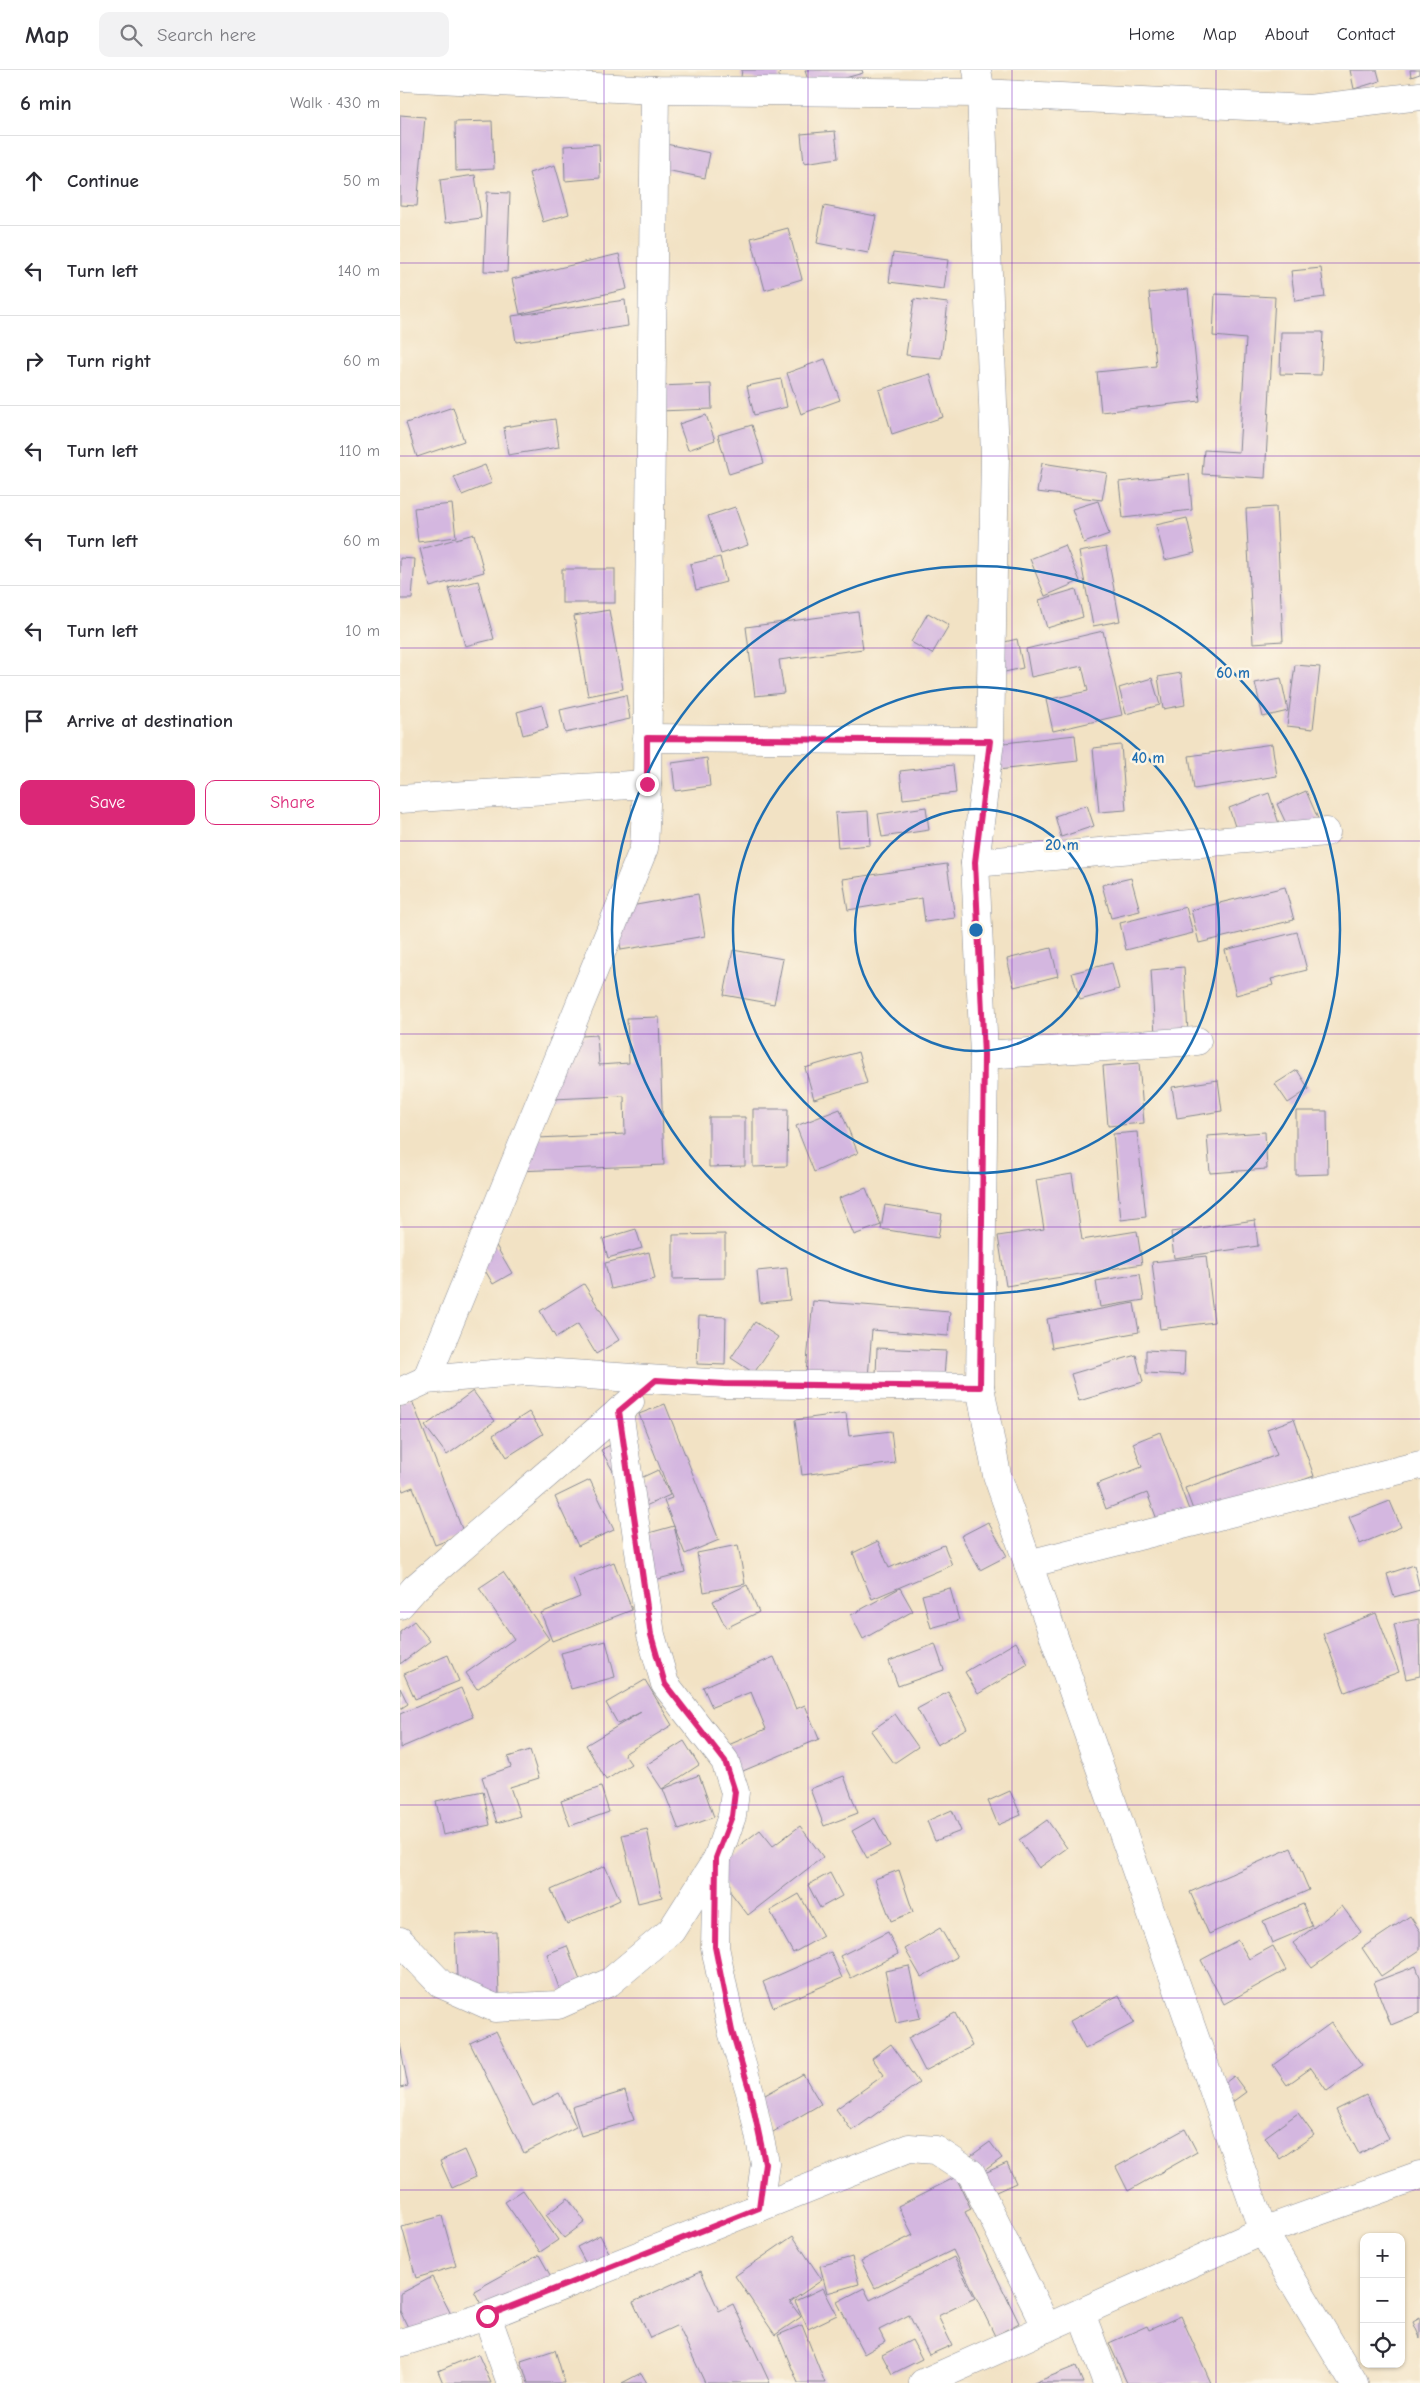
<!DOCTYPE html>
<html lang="en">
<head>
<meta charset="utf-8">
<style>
	body { margin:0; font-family:"Comic Neue",sans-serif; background:#f2f2f3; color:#2b2b33 }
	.controls { position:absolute; right:15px; bottom:15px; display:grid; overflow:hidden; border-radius:10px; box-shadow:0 1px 4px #0004 }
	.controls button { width:45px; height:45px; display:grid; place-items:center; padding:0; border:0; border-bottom:1px solid #e1e1e2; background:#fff; color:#2b2b33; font:25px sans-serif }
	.stop { position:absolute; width:15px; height:15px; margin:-11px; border:4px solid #db2777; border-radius:50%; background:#fff }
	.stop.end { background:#db2777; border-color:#fff; box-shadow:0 1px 5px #0008 }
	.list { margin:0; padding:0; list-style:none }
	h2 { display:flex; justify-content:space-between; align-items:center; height:65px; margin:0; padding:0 20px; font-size:21px }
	h2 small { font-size:16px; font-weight:400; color:#7c7c81 }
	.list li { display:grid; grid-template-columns:32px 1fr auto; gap:15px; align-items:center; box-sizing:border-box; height:90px; padding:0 20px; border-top:1px solid #e1e1e2 }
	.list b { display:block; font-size:19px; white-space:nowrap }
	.list em { font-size:16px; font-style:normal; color:#7c7c81 }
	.actions { display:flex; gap:10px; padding:15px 20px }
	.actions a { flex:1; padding:11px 0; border:1px solid #db2777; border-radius:10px; text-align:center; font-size:18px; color:#db2777 }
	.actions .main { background:#db2777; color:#fff }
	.icon { flex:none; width:28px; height:28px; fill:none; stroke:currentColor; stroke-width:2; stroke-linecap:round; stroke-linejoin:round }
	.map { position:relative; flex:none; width:1020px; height:2313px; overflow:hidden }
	header { display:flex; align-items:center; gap:30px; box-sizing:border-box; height:70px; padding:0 25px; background:#fff; border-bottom:1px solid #e1e1e2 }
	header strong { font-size:24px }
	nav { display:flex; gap:28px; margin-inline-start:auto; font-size:18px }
	.search { width:350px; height:45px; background:#f2f2f3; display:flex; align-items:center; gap:12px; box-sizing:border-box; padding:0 18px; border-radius:10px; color:#7c7c81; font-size:19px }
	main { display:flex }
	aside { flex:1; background:#fff }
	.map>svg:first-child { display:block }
</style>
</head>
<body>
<header>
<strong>Map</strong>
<div class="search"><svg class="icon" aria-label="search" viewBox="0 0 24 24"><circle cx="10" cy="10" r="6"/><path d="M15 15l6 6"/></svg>Search here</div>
<nav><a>Home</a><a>Map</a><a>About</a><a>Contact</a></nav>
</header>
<main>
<aside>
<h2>6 min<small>Walk · 430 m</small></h2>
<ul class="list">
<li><svg class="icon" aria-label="ahead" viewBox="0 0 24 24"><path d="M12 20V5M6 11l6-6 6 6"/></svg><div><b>Continue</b></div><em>50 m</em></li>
<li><svg class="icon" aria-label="left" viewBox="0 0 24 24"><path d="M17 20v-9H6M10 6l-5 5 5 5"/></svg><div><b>Turn left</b></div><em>140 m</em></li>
<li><svg class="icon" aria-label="right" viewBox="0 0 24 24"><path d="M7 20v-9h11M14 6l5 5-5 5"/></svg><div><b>Turn right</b></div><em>60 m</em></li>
<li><svg class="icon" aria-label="left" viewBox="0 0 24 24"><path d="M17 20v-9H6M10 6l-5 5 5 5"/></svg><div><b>Turn left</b></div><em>110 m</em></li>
<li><svg class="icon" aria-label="left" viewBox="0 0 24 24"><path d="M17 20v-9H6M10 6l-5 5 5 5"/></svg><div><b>Turn left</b></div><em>60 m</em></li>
<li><svg class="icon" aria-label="left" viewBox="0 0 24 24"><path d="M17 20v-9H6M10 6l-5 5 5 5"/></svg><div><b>Turn left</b></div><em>10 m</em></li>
<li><svg class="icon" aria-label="arrive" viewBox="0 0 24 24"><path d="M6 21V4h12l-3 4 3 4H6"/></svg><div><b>Arrive at destination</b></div></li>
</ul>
<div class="actions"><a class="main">Save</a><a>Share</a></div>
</aside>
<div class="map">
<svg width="1020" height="2313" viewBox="0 0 1020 2313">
	<rect width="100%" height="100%" fill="#fcf5e5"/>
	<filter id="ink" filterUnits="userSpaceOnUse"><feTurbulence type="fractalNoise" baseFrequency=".02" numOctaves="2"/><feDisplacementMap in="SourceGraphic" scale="10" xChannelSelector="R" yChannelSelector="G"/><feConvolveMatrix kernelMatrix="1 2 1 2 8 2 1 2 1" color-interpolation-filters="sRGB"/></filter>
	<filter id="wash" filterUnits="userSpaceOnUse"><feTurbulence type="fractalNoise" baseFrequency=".0096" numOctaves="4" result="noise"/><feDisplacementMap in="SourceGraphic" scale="20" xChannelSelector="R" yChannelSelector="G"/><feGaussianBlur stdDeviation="1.12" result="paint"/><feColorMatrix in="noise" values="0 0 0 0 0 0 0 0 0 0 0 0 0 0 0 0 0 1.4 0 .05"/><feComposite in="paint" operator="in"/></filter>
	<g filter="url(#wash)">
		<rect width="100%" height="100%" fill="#f2e2c4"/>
		<g id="blocks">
			<g fill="#d4b7e0">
				<path d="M342,0H380L378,12L341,7Z"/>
				<path d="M405,0H462L463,3L410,18Z"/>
				<path d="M950,0H977L980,11L954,19Z"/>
				<path d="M1010,0H1020V4L1011,7Z"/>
				<path d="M0,45L25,47L17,136L0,135Z"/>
				<path d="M92,51L94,99L56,101L55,52Z"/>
				<path d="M435,61L438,88L404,93L401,64Z"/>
				<path d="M261,73L310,83L305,108L256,98Z"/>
				<path d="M199,74L200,108L165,111L164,76Z"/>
				<path d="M155,95L169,144L143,152L129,103Z"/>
				<path d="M75,105L81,148L45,153L40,110Z"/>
				<path d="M87,122L110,123L107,202L84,201Z"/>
				<path d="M424,136L476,146L468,183L417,173Z"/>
				<path d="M388,158L402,209L365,220L351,168Z"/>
				<path d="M493,183L548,190L544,219L489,212Z"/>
				<path d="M219,184L227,219L120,244L112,209Z"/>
				<path d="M921,198L925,227L895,231L891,201Z"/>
				<path d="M788,219L800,331L701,342L697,302L756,296L749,223Z"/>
				<path d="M815,224L875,227L865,408L802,404L804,380L839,382L846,269L813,266Z"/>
				<path d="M514,229L548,233L541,288L506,285Z"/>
				<path d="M225,230L228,256L116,272L112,246Z"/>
				<path d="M881,262H923L921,305L880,304Z"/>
				<path d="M425,289L440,330L401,344L387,303Z"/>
				<path d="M530,304L543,347L492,364L479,320Z"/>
				<path d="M381,309L387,337L354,345L347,316Z"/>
				<path d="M311,314L312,339L259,341V316Z"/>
				<path d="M53,337L64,371L17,387L6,353Z"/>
				<path d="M306,345L315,370L288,380L279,354Z"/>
				<path d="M155,349L159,377L108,385L104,357Z"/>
				<path d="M352,355L364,393L329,404L318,365Z"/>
				<path d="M642,393L707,403L702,430L637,422Z"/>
				<path d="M85,395L92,413L62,425L54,407Z"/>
				<path d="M789,404L792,440L723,448L719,412Z"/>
				<path d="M698,431L709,464L684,473L672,439Z"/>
				<path d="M52,434L56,467L18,472L14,438Z"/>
				<path d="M335,437L348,475L321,484L308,446Z"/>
				<path d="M876,437L883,571L853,573L846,439Z"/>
				<path d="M787,448L795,483L765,490L756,455Z"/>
				<path d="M74,464L84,502L30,517L20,479Z"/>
				<path d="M665,475L680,511L645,526L630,489Z"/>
				<path d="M706,477L720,551L693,556L679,482Z"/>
				<path d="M320,487L326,512L296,520L290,494Z"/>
				<path d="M0,488L15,489L12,529H0Z"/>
				<rect x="162" y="499" width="53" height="34"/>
				<path d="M78,511L94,569L65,576L49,518Z"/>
				<path d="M676,519L683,547L647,558L639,530Z"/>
				<path d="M209,540L223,619L188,626L174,546Z"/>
				<path d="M458,542L463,579L379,590L384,623L355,626L346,557Z"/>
				<path d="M528,543L549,555L532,584L511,572Z"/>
				<path d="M703,561L722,645L653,661L646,630L688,621L682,596L631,607L626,579Z"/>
				<path d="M617,569L623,598L591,605L584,577Z"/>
				<path d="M895,595L920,597L913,659L887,656Z"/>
				<path d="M781,603L785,635L763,639L758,607Z"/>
				<path d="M752,608L760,635L726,644L719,618Z"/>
				<path d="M881,608L888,641L863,647L855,613Z"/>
				<path d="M226,625L230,649L165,663L160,640Z"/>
				<path d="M142,635L148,658L123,665L117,642Z"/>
				<path d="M675,665L678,691L598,700L595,674Z"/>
				<path d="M872,674L877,706L794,719L789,686Z"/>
				<path d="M721,675L726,740L699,742L693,678Z"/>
				<path d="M307,688L310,716L275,721L272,693Z"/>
				<path d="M553,695L556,723L503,729L500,701Z"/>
				<path d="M906,721L919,751L891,764L877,734Z"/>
				<path d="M869,723L881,760L841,775L829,738Z"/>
				<path d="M687,735L694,756L661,767L655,746Z"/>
				<path d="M526,737L529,760L482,767L478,744Z"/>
				<path d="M468,741L470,775L438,778L435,743Z"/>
				<path d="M547,794L555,848L525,852L522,828L448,840L443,809Z"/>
				<path d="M731,808L740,841L711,848L702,815Z"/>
				<path d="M885,817L894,850L799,873L791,840Z"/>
				<path d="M298,824L305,866L221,880L214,839Z"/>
				<path d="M786,837L793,863L726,880L720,853Z"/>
				<path d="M897,862L907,900L871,909L873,915L836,925L825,880Z"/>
				<path d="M651,878L658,906L614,917L607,889Z"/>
				<path d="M333,880L383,889L374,934L324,925Z"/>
				<path d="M712,893L719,919L680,930L672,903Z"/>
				<path d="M784,897L788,963L755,965L751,900Z"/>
				<path d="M259,947L264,1095L118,1101L116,1069L225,1064L224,1026L152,1029L150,968L197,965L199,995L229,993L227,948Z"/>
				<path d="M458,982L467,1013L414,1029L405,998Z"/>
				<path d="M739,993L744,1053L708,1056L703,996Z"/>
				<path d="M897,1000L909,1019L888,1033L875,1014Z"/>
				<path d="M818,1010L822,1041L777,1048L772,1017Z"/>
				<path d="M353,1039H388L387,1096L353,1097Z"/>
				<path d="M440,1039L458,1083L414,1102L396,1056Z"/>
				<path d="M896,1041H927L928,1104L896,1105Z"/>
				<path d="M309,1047H345V1096L309,1097Z"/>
				<path d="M737,1062L746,1147L721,1150L713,1064Z"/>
				<path d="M865,1062L867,1099L810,1103L807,1066Z"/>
				<path d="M672,1104L682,1170L737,1161L742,1194L606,1216L598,1166L644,1159L636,1110Z"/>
				<path d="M466,1118L481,1155L454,1165L439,1128Z"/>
				<path d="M485,1135L542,1144L538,1168L481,1159Z"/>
				<path d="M855,1150L858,1176L774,1188L771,1162Z"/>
				<path d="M236,1159L242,1178L208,1188L203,1169Z"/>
				<path d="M88,1162L112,1203L93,1214L69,1173Z"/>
				<path d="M325,1164V1208L273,1209V1165Z"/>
				<path d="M249,1182L255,1209L211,1219L205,1193Z"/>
				<path d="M806,1186L814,1252L760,1259L752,1192Z"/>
				<path d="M387,1198L390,1230L360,1233L357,1201Z"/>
				<path d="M740,1204L744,1230L700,1237L696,1211Z"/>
				<path d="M184,1214L219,1270L196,1284L178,1254L156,1268L140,1241Z"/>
				<path d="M413,1231L550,1242L548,1266L472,1260L468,1307L406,1302Z"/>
				<path d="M734,1233L739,1262L652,1278L647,1249Z"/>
				<path d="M299,1246L326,1247L325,1295L297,1294Z"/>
				<path d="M355,1252L378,1267L354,1303L331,1288Z"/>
				<path d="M477,1278L546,1281L544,1307L476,1305Z"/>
				<path d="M746,1280L785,1282L784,1305L746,1303Z"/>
				<path d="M736,1285L743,1312L679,1331L671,1304Z"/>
				<path d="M73,1321L95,1351L47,1385L25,1356Z"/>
				<path d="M11,1328L64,1464L35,1475L13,1417L3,1421L0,1414V1332Z"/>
				<path d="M265,1334L319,1470L285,1484L264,1431L272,1428L239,1344Z"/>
				<path d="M129,1342L143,1364L107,1387L93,1365Z"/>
				<path d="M446,1343L449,1366L491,1361L495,1393L402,1405L395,1350Z"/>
				<path d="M894,1349L914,1406L796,1448L785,1418L877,1385L867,1359Z"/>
				<path d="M760,1362L792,1448L761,1460L747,1423L706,1439L697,1414L742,1397L733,1373Z"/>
				<path d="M221,1369L217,1408L201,1380Z"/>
				<path d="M258,1400L270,1425L230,1443L219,1418Z"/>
				<path d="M190,1410L214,1460L178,1476L155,1427Z"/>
				<path d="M990,1431L1001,1457L960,1474L949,1447Z"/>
				<path d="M588,1452L607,1486L580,1500L561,1466Z"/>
				<path d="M274,1456L285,1502L251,1511L238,1466Z"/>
				<path d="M478,1471L489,1498L544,1475L552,1495L472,1529L453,1483Z"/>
				<path d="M338,1475L345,1514L304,1522L297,1483Z"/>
				<path d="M214,1492L232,1540L152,1571L141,1543L180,1527L173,1508Z"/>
				<path d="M1014,1495L1020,1520L994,1527L987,1504Z"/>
				<path d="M103,1502L149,1569L77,1619L66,1603L114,1569L79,1518Z"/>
				<path d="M347,1515L359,1542L326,1558L313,1531Z"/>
				<path d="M500,1518L513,1541L463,1569L451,1545Z"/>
				<path d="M550,1518L559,1550L531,1558L522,1525Z"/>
				<path d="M976,1543L999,1602L945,1622L923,1564Z"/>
				<path d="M1019,1549L1020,1606L1006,1609L994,1554Z"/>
				<path d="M14,1551L30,1571L0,1594V1562Z"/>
				<path d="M206,1571L215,1607L171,1619L161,1583Z"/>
				<path d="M616,1572L628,1594L578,1624L565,1602Z"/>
				<path d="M535,1574L544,1600L498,1616L489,1591Z"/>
				<path d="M48,1585L59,1611L15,1629L4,1604Z"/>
				<path d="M374,1587L396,1639L405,1635L419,1669L331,1706L319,1679L366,1659L351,1622L312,1637L303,1617Z"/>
				<path d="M245,1610L272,1655L224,1684L231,1694L206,1710L186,1675L241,1642L218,1654L206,1633Z"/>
				<path d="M0,1618L8,1634L0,1639Z"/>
				<path d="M61,1618L73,1647L0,1678V1644Z"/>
				<path d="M548,1622L567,1658L537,1675L517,1639Z"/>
				<path d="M495,1644L518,1677L494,1693L471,1661Z"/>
				<path d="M284,1671L299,1695L262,1719L246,1695Z"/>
				<path d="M130,1680L139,1708L110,1717L120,1746L97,1753L82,1707L111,1697L108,1687Z"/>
				<path d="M299,1705L314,1747L279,1760L263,1719Z"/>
				<path d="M444,1706L458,1743L424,1756L410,1719Z"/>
				<path d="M201,1717L209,1742L170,1756L161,1731Z"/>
				<path d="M83,1721L90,1755L43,1765L36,1731Z"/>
				<path d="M610,1721L621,1745L598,1755L588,1731Z"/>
				<path d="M552,1740L561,1761L535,1771L527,1751Z"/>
				<path d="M475,1748L490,1776L467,1788L452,1761Z"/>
				<path d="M647,1750L667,1778L639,1798L619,1770Z"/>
				<path d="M400,1756L423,1787L348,1845L311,1797L360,1760L373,1776Z"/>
				<path d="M247,1759L262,1827L238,1833L222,1765Z"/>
				<path d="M891,1778L909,1820L809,1864L790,1822Z"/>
				<path d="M205,1796L220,1830L167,1854L151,1820Z"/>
				<path d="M499,1800L513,1842L491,1851L475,1809Z"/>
				<path d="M430,1803L442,1826L420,1838L408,1815Z"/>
				<path d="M399,1824L423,1866L393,1883L370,1841Z"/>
				<path d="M903,1834L912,1856L872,1873L863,1851Z"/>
				<path d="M942,1836L961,1862L912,1898L893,1873Z"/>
				<path d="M1010,1846L1020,1861V1880L981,1906L962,1878Z"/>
				<path d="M540,1858L557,1887L521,1907L505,1879Z"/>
				<path d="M97,1862L99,1925L58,1928L55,1864Z"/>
				<path d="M488,1862L498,1884L451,1908L440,1886Z"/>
				<path d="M838,1870L849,1889L873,1876L886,1900L824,1934L801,1890Z"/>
				<path d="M167,1876L181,1913L160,1921L147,1884Z"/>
				<path d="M431,1882L442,1908L373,1937L363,1912Z"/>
				<path d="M509,1896L520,1948L496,1953L485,1901Z"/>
				<path d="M1016,1896L1020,1907V1943L991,1955L974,1912Z"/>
				<path d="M719,1925L734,1953L685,1979L670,1951Z"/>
				<path d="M555,1943L572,1976L525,2001L508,1968Z"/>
				<path d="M931,1953L962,1996L927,2021L911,1998L887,2015L873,1995Z"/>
				<path d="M96,1961L133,2036L159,2023L176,2057L124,2083L70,1973Z"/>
				<path d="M0,1974L8,2016L0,2018Z"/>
				<path d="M491,1974L519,2013L452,2061L436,2039L484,2005L472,1988Z"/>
				<path d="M403,2004L421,2034L373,2062L356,2030Z"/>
				<path d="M834,2006L846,2022L820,2041L808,2026Z"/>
				<path d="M225,2021L234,2050L181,2066L172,2037Z"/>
				<path d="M966,2025L989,2068L959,2084L936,2040Z"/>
				<path d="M898,2043L914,2065L880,2089L865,2067Z"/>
				<path d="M785,2059L797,2082L728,2121L716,2097Z"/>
				<path d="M590,2072L602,2088L580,2104L568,2088Z"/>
				<path d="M64,2080L76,2107L52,2118L40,2091Z"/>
				<path d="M607,2093L616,2113L587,2126L578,2106Z"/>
				<path d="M556,2107L571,2139L565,2142L619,2253L595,2266L553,2180L475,2218L461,2191L513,2165L498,2136Z"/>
				<path d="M123,2120L158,2170L140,2182L105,2132Z"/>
				<path d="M168,2128L185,2152L164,2168L146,2145Z"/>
				<path d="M42,2146L56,2196L16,2208L2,2157Z"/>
				<path d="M200,2165L217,2198L195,2210L177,2177Z"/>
				<path d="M393,2166L422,2210L390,2232L401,2247L375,2265L335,2206Z"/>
				<path d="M139,2185L159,2221L93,2257L74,2221Z"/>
				<path d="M452,2187L459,2214L427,2223L420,2196Z"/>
				<path d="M554,2187L575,2228L538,2246L552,2275L529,2285L509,2245L479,2260L485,2272L464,2284L437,2232L464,2218L470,2230Z"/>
				<path d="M301,2201L319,2241L333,2234L370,2313H305L278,2255L250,2268L233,2232Z"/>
				<path d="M32,2207L58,2258L18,2278L0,2241V2224Z"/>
				<path d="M423,2218L437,2245L408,2259L395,2231Z"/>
				<path d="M781,2246L811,2313H727L709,2273L747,2256L749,2260Z"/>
				<path d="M1020,2248V2268L1013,2252Z"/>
				<path d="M402,2255L425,2313H398L378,2265Z"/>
				<path d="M512,2270L522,2289L492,2304L482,2285Z"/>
				<path d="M155,2280L165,2313H128L121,2291Z"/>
				<path d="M78,2284L91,2313H43L38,2301Z"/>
				<path d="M676,2296L683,2313H634Z"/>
				<path d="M241,2303L247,2313H222Z"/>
			</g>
		</g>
	</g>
	<g filter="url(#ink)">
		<use href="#blocks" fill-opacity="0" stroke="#868891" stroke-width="1"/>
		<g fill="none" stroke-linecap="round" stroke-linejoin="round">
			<defs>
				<g id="street">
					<path d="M577,0L581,23L595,385L590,671L575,793L584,985L580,1317L597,1405L863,2161L954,2313"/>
					<path d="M0,7L255,20L581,23L909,39L1020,26"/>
					<path d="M247,668L590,671"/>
					<path d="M0,729L247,714"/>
					<path d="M575,793L926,762"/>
					<path d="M584,985L797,971"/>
					<path d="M26,1310L244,778L247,714L255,20"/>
					<path d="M0,1322L26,1310L126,1301L324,1314L580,1317"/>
					<path d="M219,1341L251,1565L265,1614L325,1691L335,1722L332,1746L317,1789L315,1877L332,1961L350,2022L365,2093L359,2138"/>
					<path d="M628,1494L1020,1395"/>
					<path d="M0,1535L15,1518L230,1332"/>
					<path d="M0,1871L41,1914L95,1938L158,1935L210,1912L271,1861L317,1789"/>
					<path d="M681,2243L707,2313"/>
					<path d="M87,2246L111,2313"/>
					<path d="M0,2273L87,2246L509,2078L536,2080L571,2103L647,2258"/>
					<path d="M523,2313L863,2161L1020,2105"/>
				</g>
			</defs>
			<use href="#street" stroke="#868891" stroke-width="29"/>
			<use href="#street" stroke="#fff" stroke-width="28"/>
		</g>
	</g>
	<g fill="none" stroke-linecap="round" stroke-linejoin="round" filter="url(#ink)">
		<path stroke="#db2777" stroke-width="6" d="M87,2246L359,2138L365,2093L350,2022L332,1961L315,1877L316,1788L332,1746L335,1722L325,1691L265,1614L251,1565L219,1341L256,1310L324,1314L580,1317L584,985L575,792L590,671L247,668V714"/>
	</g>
	<path fill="none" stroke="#7b2cbf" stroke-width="1" stroke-opacity="0.55" d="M204,0V2313M408,0V2313M612,0V2313M816,0V2313M0,193H1020M0,386H1020M0,578H1020M0,771H1020M0,964H1020M0,1157H1020M0,1349H1020M0,1542H1020M0,1735H1020M0,1928H1020M0,2120H1020"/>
	<g fill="none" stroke="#1f6fb2" stroke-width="2.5">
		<circle cx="576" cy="860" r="121"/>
		<circle cx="576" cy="860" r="243"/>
		<circle cx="576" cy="860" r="364"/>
	</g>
	<circle cx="576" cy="860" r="8" fill="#1f6fb2" stroke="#fcf5e5" stroke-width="2.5"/>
	<g font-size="15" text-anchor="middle" font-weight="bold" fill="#1f6fb2" stroke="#fcf5e5" stroke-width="5" stroke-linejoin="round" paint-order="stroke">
		<text x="833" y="608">60 m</text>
		<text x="748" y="693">40 m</text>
		<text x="662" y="780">20 m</text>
	</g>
</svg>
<div class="controls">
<button>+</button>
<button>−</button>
<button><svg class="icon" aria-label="locate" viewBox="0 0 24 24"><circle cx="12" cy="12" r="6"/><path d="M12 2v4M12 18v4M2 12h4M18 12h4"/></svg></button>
</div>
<div class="stop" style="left:87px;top:2246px"></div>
<div class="stop end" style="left:247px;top:714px"></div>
</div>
</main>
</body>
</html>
